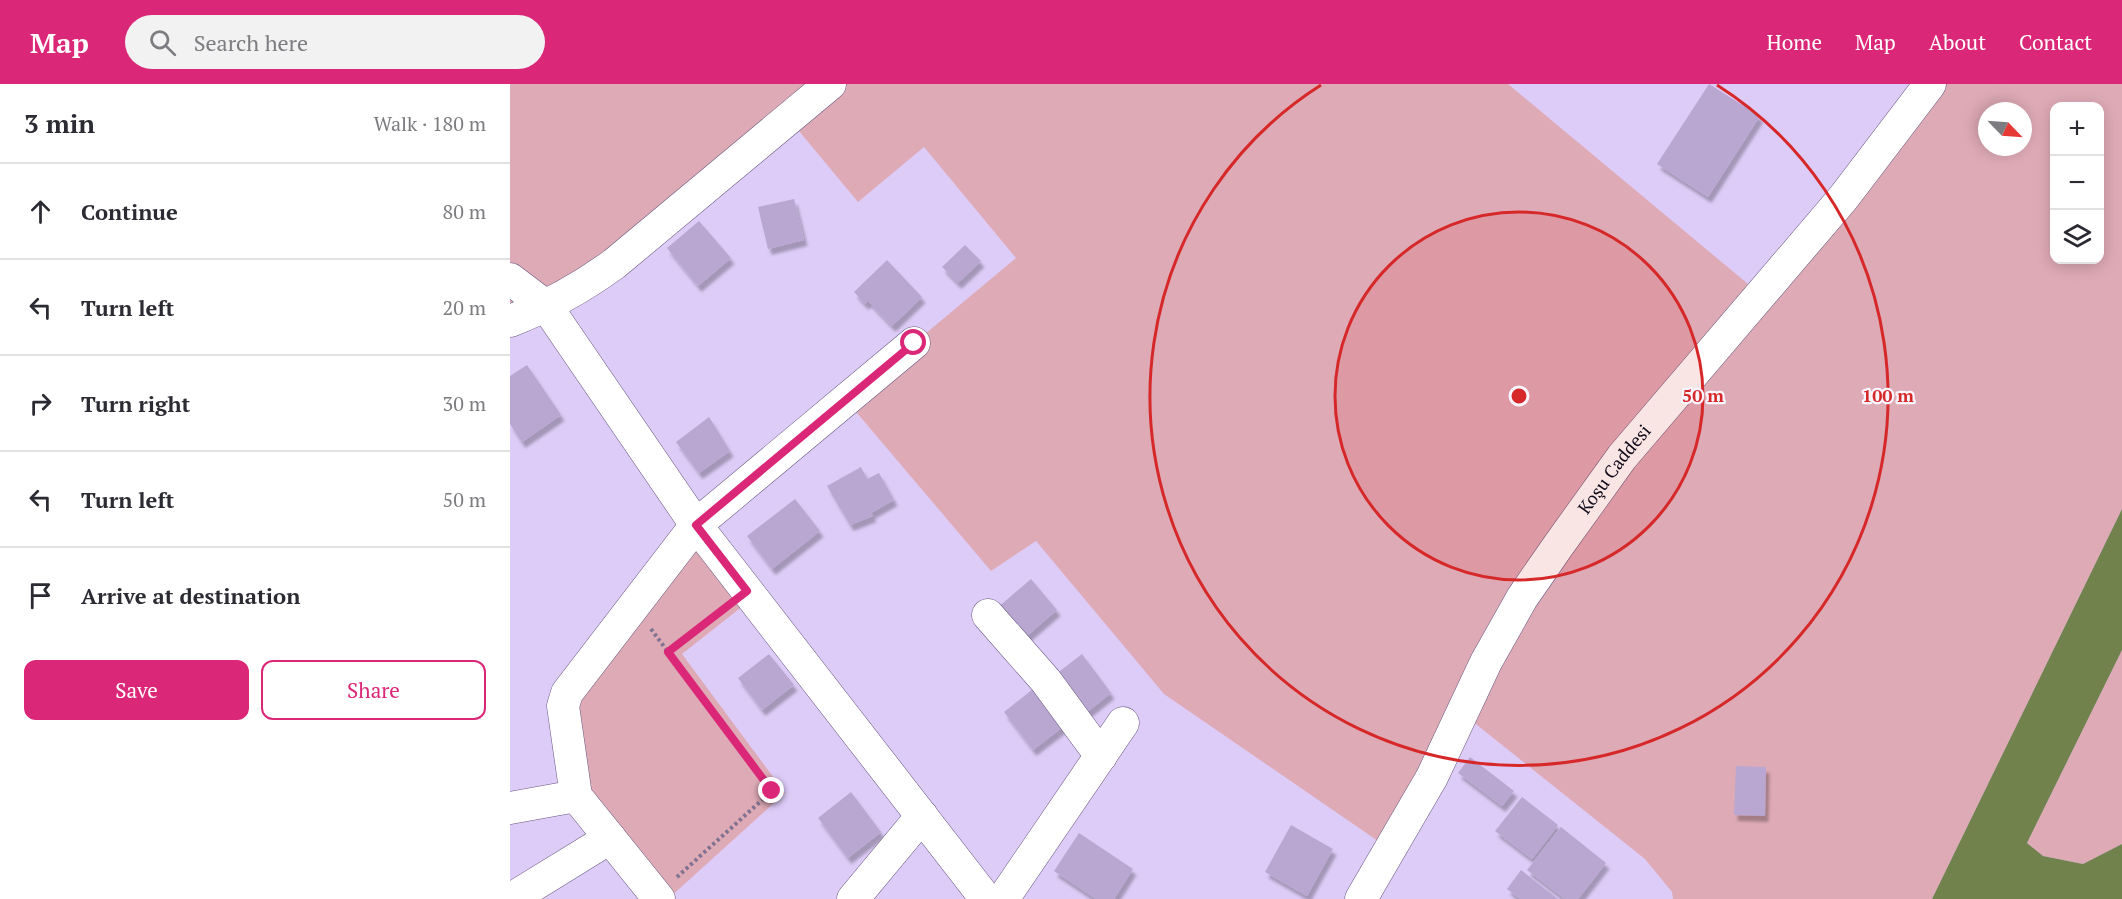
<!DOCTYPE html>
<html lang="en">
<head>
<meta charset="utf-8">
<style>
	body { margin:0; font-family:"PT Serif",serif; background:#f2f2f3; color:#2b2b33 }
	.controls { position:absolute; right:18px; top:18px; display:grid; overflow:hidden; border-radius:12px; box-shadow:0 3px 15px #0003 }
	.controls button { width:54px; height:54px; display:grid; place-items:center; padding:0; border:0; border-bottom:2px solid #e1e1e2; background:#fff; color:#2b2b33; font:30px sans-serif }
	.compass { position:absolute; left:1468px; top:18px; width:54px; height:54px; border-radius:50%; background:#fff; box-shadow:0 3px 15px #0003; rotate:115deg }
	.stop { position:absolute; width:18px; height:18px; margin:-14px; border:4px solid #db2777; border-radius:50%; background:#fff }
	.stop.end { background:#db2777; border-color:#fff; box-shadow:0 2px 6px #0008 }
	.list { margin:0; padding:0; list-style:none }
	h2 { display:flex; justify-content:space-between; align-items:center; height:78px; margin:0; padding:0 24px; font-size:26px }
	h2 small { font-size:20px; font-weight:400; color:#7c7c81 }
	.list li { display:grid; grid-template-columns:39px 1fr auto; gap:18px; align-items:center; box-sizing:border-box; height:96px; padding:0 24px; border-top:2px solid #e1e1e2 }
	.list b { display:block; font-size:22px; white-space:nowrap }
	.list em { font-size:20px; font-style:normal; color:#7c7c81 }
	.actions { display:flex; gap:12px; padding:18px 24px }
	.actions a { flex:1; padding:14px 0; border:2px solid #db2777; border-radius:12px; text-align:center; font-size:21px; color:#db2777 }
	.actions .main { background:#db2777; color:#fff }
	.icon { flex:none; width:33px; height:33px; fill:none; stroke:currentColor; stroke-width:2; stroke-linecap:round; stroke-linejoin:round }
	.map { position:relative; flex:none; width:1612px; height:815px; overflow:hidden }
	header { display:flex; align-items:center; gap:36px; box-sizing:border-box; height:84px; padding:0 30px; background:#db2777; color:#fff }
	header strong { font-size:28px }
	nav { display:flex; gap:33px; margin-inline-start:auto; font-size:21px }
	.search { width:420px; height:54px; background:#f2f2f3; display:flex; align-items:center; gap:15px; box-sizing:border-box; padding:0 21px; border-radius:33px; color:#7c7c81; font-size:22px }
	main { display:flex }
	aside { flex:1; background:#fff }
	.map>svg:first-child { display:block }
</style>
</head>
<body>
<header>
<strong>Map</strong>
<div class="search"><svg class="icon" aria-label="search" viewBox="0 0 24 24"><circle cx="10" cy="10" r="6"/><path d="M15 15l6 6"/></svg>Search here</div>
<nav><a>Home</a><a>Map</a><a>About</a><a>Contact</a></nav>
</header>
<main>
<aside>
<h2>3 min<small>Walk · 180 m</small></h2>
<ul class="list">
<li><svg class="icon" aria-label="ahead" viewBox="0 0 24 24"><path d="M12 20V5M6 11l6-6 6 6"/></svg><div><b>Continue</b></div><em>80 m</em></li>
<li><svg class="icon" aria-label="left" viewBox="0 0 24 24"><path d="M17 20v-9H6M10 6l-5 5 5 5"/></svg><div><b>Turn left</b></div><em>20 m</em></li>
<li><svg class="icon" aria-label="right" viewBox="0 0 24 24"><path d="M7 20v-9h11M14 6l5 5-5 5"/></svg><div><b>Turn right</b></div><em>30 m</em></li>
<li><svg class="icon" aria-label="left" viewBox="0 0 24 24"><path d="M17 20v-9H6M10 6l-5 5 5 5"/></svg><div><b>Turn left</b></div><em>50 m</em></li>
<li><svg class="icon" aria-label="arrive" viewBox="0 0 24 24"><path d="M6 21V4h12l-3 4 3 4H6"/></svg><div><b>Arrive at destination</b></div></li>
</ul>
<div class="actions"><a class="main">Save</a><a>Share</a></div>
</aside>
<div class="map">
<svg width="1612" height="815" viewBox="0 0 1612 815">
	<defs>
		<filter id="shadow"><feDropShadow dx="3.5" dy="6" stdDeviation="1.5" flood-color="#0004"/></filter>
	</defs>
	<rect width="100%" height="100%" fill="#deccf8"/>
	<g fill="#deaab6" fill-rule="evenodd">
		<path d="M0,0H998L1250,210L1420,0H1612V425L1422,815H1163L1162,808L1135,775L952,629L881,766L654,610L526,457L481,487L336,316L506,174L414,63L348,118L279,35L0,237ZM1544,22H1590V176H1544ZM1477,27H1513V63H1477Z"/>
		<path d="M186,441L243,514L172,570L275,709L158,815L66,712L57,609Z"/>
		<path d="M1612,566V760L1573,780L1533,772L1517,759Z"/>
	</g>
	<path fill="#71824c" d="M1612,425V566L1517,759L1533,772L1573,780L1612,760V815H1422Z"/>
	<g fill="#b9a7d2" filter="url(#shadow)">
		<path d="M1199,0L1250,32L1198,113L1147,80Z"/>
		<path d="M284,115L294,156L258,165L248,123Z"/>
		<path d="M189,137L221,174L188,202L157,164Z"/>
		<path d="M455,161L471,177L448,199L432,183Z"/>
		<path d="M377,176L412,213L382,242L358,217L355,220L344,208Z"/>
		<path d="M17,281L51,331L12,358L0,340V292Z"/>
		<path d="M199,333L220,367L189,389L166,358Z"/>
		<path d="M351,383L357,395L369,389L384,416L361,429L363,432L340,441L317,402Z"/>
		<path d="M285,415L310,447L262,485L237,452Z"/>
		<path d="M521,495L547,526L511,557L485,526Z"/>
		<path d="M259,570L284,601L252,626L228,594Z"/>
		<path d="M572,570L601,609L571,633L541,594Z"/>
		<path d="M528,601L558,639L523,666L494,628Z"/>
		<path d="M960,673L1004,707L992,722L948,689Z"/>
		<path d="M1226,682L1256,683L1255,732L1224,731Z"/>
		<path d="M341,708L371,748L338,774L308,734Z"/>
		<path d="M1012,713L1048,741L1022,775L985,747Z"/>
		<path d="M781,741L823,765L797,812L755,788Z"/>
		<path d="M1051,743L1096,779L1068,815H1055L1017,786Z"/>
		<path d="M569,749L623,785L604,815H586L544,787Z"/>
		<path d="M1011,786L1048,815H1010L997,805Z"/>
	</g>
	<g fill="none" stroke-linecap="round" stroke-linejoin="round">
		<defs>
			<g id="minor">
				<path d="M0,195L37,223L186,441L476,815"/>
				<path d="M0,237C39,222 71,204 104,180L320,0"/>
				<path d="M478,531L536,597L591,672"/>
				<path d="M0,724L66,712"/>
				<path d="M1,815L100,754"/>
				<path d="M149,815L66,712L53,622L57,609L186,441L404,259"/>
				<path d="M343,815L412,732"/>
				<path d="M493,815L613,639"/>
				<path id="s1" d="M851,815L922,693L976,578L1012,514L1048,462L1112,373L1334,113L1420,0"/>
			</g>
		</defs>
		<use href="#minor" stroke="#66567d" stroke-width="33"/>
		<g stroke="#7f7391" stroke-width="4" stroke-dasharray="3 3" stroke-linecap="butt">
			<path d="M141,545L158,568"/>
			<path d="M167,793L262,707L158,568L215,524"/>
		</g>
		<use href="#minor" stroke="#fff" stroke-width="32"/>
	</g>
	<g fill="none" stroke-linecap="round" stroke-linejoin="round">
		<path stroke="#db2777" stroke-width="8" d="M262,707L158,568L237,507L186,441L404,259"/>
	</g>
	<circle cx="1009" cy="312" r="184" fill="#d62828" fill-opacity=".12"/>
	<g fill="none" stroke="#d62828" stroke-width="3">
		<circle cx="1009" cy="312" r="184"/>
		<path d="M1207 1A369 369 0 1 1 811 1"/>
	</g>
	<g text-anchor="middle" stroke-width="4.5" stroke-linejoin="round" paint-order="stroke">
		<g font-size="18" fill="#100a19" stroke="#f8f5fe">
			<text dy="6" stroke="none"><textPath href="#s1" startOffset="500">Koşu Caddesi</textPath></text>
		</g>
	</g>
	<circle cx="1009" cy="312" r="9" fill="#d62828" stroke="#f8f5fe" stroke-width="3"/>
	<g font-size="18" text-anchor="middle" font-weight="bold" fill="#d62828" stroke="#f8f5fe" stroke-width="4.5" stroke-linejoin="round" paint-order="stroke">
		<text x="1193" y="318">50 m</text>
		<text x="1378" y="318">100 m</text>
	</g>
</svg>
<div class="controls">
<button>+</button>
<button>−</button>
<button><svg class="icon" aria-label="layers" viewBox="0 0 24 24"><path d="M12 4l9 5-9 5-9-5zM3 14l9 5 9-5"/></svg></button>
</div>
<svg class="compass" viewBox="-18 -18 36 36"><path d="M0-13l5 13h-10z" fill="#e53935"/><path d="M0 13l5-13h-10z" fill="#7c7c81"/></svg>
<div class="stop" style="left:404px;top:259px"></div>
<div class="stop end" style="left:262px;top:707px"></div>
</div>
</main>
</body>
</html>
